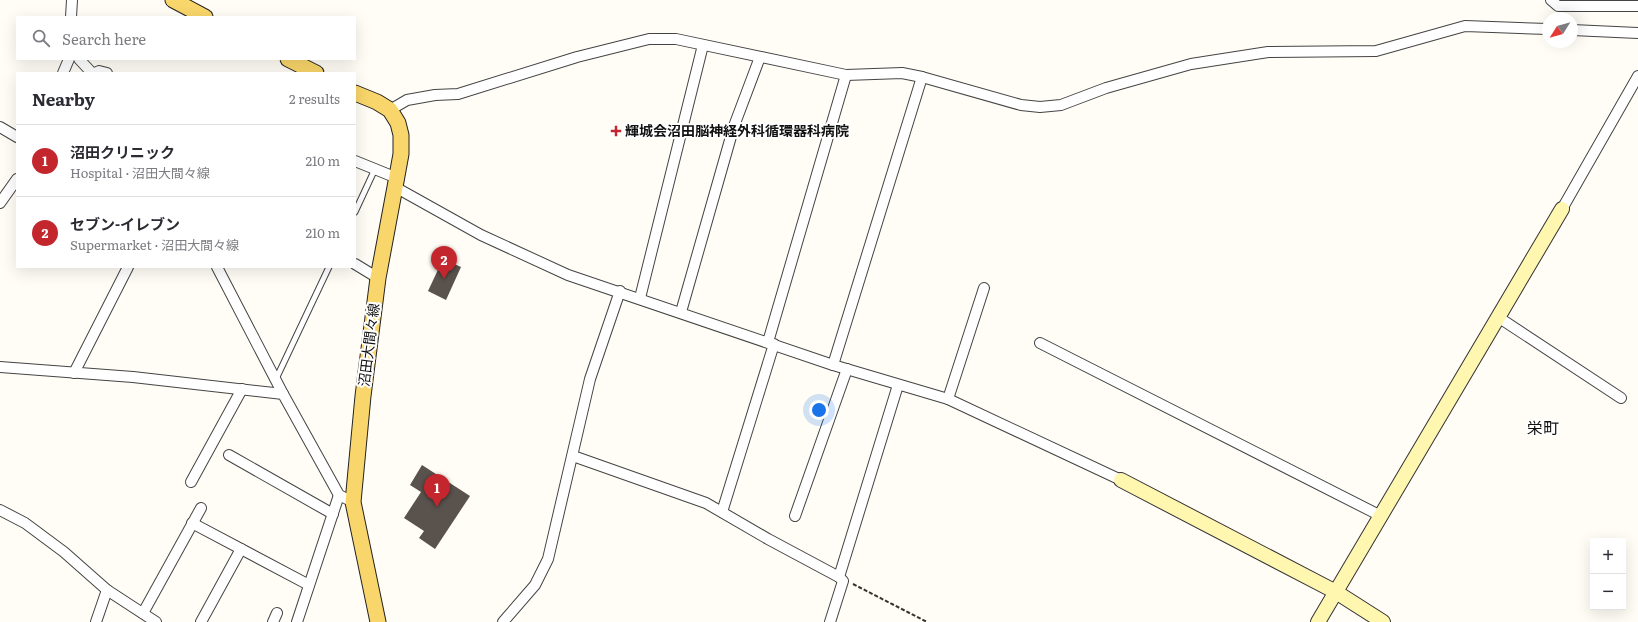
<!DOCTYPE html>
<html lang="en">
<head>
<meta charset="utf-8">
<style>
	body { margin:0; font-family:Literata,"Noto Sans JP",serif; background:#f7f7f7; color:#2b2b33 }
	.controls { position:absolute; right:12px; bottom:12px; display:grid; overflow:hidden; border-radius:0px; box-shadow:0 4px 16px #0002 }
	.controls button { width:36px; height:36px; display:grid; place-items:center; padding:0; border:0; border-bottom:1px solid #e1e1e2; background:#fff; color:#2b2b33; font:20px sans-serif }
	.compass { position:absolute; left:1542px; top:12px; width:36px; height:36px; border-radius:50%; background:#fff; box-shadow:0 4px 16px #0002; rotate:233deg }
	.you { position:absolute; left:819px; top:410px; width:14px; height:14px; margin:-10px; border:3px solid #fff; border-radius:50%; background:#1a73e8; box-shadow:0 0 0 6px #1a73e833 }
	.badge { display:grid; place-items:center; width:26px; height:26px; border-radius:50%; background:#c4262e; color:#fff; font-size:13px; font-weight:700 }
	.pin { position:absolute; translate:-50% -33px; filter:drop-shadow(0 1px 2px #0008) }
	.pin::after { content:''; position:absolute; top:21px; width:14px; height:12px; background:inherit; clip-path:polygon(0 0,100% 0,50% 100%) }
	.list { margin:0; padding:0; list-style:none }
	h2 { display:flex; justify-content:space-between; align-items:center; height:52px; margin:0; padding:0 16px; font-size:17px }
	h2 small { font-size:13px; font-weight:400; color:#7c7c81 }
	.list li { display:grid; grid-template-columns:26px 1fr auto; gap:12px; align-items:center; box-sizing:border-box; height:72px; padding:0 16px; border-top:1px solid #e1e1e2 }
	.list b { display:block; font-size:15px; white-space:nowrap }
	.list p { margin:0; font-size:13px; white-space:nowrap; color:#7c7c81 }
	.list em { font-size:13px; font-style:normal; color:#7c7c81 }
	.icon { flex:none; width:22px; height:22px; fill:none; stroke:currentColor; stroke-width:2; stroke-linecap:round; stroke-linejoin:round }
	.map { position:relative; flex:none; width:1638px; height:622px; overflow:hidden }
	.search { position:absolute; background:#fff; box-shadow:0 4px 16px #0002; left:16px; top:16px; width:340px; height:44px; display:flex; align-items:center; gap:10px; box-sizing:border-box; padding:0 14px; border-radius:0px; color:#7c7c81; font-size:15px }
	.panel { position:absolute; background:#fff; box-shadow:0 4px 16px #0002; left:16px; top:72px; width:340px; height:196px; border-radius:0px }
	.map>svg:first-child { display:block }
</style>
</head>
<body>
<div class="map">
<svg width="1638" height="622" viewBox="0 0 1638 622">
	<rect width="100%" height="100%" fill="#fffdf5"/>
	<g fill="#5a524d">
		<path d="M443,259L461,267L446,300L428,291Z"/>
		<path d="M422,465L470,496L435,549L419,538L424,531L404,518L421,492L410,485Z"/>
	</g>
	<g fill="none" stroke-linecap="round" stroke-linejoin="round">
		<defs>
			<g id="lane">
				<path d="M355,212L375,169"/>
				<path d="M276,379L329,267"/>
			</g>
			<g id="street">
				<path d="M1551,0L1558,6H1638"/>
				<path d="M71,17L72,0"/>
				<path d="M1572,30L1638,33"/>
				<path d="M79,59L92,73"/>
				<path d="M63,73L69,59"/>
				<path d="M95,73L99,71L107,73"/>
				<path d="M390,110L407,100L435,95L458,94L577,57L649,39H676L846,75L902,73L922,77L1021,105L1040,107L1061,105L1106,88L1191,64L1268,52L1376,51L1465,26L1548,29"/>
				<path d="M0,127L17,137"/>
				<path d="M355,161L397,178"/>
				<path d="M395,187L481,235L568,275L833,365L948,399L1121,480"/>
				<path d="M0,203L17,179"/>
				<path d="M1562,209L1638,76"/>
				<path d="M355,264L378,278"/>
				<path d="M217,267L283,394"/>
				<path d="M640,298L703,45"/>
				<path d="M681,312L734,126L760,57"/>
				<path d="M1498,317L1621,398"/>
				<path d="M768,342L846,75"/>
				<path d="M1040,343L1381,516"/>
				<path d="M833,365L922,77"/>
				<path d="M0,367L133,377L283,394L339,495L353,502"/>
				<path d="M74,373L128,267"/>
				<path d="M948,399L984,288"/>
				<path d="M229,455L333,514"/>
				<path d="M573,456L706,503L768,539L839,577L843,581L830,622"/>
				<path d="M191,482L242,389"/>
				<path d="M0,510L25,523L64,552L107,590L156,622"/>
				<path d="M722,512L774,344"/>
				<path d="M795,516L847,369"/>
				<path d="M192,523L309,585"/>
				<path d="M839,577L898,385"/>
				<path d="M143,613L201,508"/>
				<path d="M96,622L107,590"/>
				<path d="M201,622L241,549"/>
				<path d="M273,622L277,613"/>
				<path d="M297,622L339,495"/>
				<path d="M503,622L535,585L548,559L590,379L620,291"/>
			</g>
			<g id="secondary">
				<path d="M1121,480L1336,592L1383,622"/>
				<path d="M1318,622L1562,209"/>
			</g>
			<g id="primary">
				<path d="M173,0L205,17"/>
				<path d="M288,59L316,73"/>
				<path d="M355,93L377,102L390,110L398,123L401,135V154L395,187L378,278L363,396L353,502L378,622"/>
			</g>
		</defs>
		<use href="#lane" stroke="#444" stroke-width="7"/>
		<use href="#street" stroke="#444" stroke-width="12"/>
		<use href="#secondary" stroke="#333" stroke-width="16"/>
		<use href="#primary" stroke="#222" stroke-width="17"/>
		<path stroke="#333" stroke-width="2" stroke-dasharray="4 2" stroke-linecap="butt" d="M853,584L927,622"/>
		<use href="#lane" stroke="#fff" stroke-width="5"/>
		<use href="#street" stroke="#fff" stroke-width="10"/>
		<use href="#secondary" stroke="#fff6b0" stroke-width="14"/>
		<use href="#primary" stroke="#f9d66b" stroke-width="15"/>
	</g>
	<path fill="#c4262e" stroke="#fff" stroke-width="1.5" d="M614 125h4v4h4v4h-4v4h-4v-4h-4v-4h4z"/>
	<g text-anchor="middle" stroke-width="4" stroke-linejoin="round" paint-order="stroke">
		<g font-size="14" font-weight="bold" fill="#111" stroke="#fff" text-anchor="start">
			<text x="625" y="136">輝城会沼田脳神経外科循環器科病院</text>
		</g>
		<g font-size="14" fill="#111" stroke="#fff">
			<text transform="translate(369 345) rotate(-83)" y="5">沼田大間々線</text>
		</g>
		<g font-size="16" fill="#111" stroke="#fff">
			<text x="1543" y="434">栄町</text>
		</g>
	</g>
</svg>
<div class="controls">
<button>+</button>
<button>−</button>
</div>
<svg class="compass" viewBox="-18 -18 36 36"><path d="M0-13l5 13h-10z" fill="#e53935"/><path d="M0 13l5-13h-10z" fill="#7c7c81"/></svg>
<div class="you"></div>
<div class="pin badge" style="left:437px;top:507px">1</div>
<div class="pin badge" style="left:444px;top:279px">2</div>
<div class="search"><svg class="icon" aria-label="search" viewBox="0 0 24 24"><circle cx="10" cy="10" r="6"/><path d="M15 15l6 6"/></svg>Search here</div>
<section class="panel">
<h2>Nearby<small>2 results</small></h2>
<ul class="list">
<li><span class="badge">1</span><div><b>沼田クリニック</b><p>Hospital · 沼田大間々線</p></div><em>210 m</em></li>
<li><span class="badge">2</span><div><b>セブン-イレブン</b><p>Supermarket · 沼田大間々線</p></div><em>210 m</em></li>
</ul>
</section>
</div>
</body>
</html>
